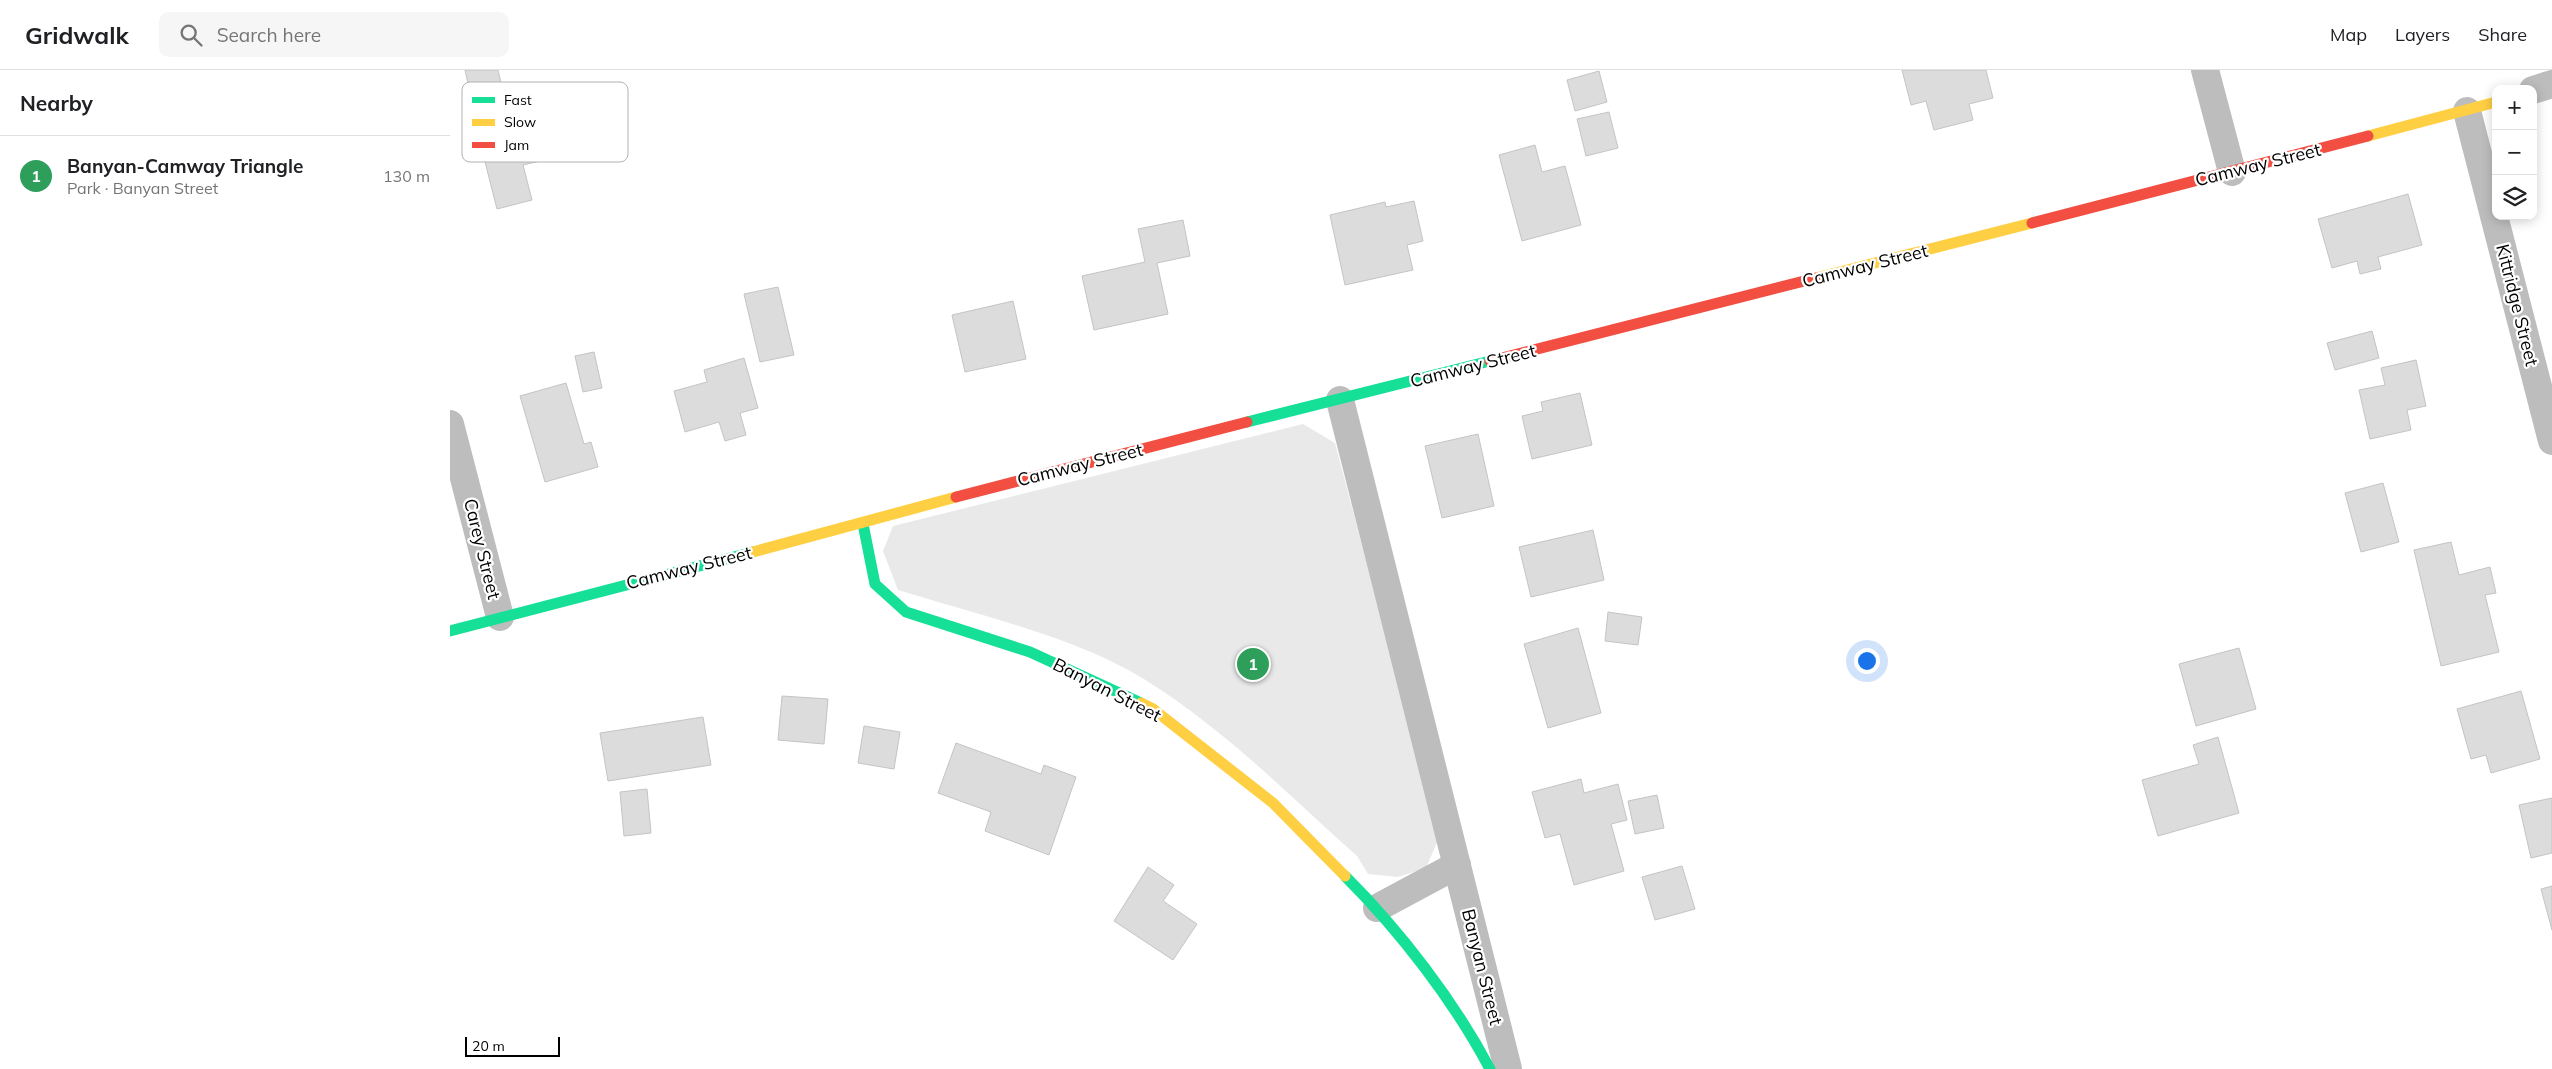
<!DOCTYPE html>
<html lang="en">
<head>
<meta charset="utf-8">
<style>
	body { margin:0; font-family:Mulish,sans-serif; background:#f6f6f6; color:#202124 }
	.controls { position:absolute; right:15px; top:15px; display:grid; overflow:hidden; border-radius:10px; box-shadow:0 2px 12px #0003 }
	.controls button { width:45px; height:45px; display:grid; place-items:center; padding:0; border:0; border-bottom:1px solid #e0e0e0; background:#fff; color:#202124; font:25px sans-serif }
	.scale { position:absolute; left:15px; bottom:12px; width:95px; box-sizing:border-box; padding-left:5px; border:2px solid #000; border-top:0; font-size:14px; line-height:18px; white-space:nowrap; color:#000; -webkit-text-stroke:4px #fff; paint-order:stroke }
	.you { position:absolute; left:1416px; top:590px; width:18px; height:18px; margin:-12px; border:4px solid #fff; border-radius:50%; background:#1a73e8; box-shadow:0 0 0 8px #1a73e833 }
	.badge { display:grid; place-items:center; width:32px; height:32px; border-radius:50%; background:#111827; color:#fff; font-size:16px; font-weight:700 }
	.pin { position:absolute; translate:-50% -50%; border:2px solid #fff; box-shadow:0 1px 5px #0006 }
	.list { margin:0; padding:0; list-style:none }
	h2 { display:flex; justify-content:space-between; align-items:center; height:65px; margin:0; padding:0 20px; font-size:21px }
	h2 small { font-size:16px; font-weight:400; color:#757577 }
	.list li { display:grid; grid-template-columns:32px 1fr auto; gap:15px; align-items:center; box-sizing:border-box; height:80px; padding:0 20px; border-top:1px solid #e0e0e0 }
	.list b { display:block; font-size:19px; white-space:nowrap }
	.list p { margin:0; font-size:16px; white-space:nowrap; color:#757577 }
	.list em { font-size:16px; font-style:normal; color:#757577 }
	.icon { flex:none; width:28px; height:28px; fill:none; stroke:currentColor; stroke-width:2; stroke-linecap:round; stroke-linejoin:round }
	.map { position:relative; flex:none; width:2102px; height:999px; overflow:hidden }
	header { display:flex; align-items:center; gap:30px; box-sizing:border-box; height:70px; padding:0 25px; background:#fff; border-bottom:1px solid #e0e0e0 }
	header strong { font-size:24px }
	nav { display:flex; gap:28px; margin-inline-start:auto; font-size:18px }
	.search { width:350px; height:45px; background:#f6f6f6; display:flex; align-items:center; gap:12px; box-sizing:border-box; padding:0 18px; border-radius:10px; color:#757577; font-size:19px }
	main { display:flex }
	aside { flex:1; background:#fff }
	.map>svg:first-child { display:block }
</style>
</head>
<body>
<header>
<strong>Gridwalk</strong>
<div class="search"><svg class="icon" aria-label="search" viewBox="0 0 24 24"><circle cx="10" cy="10" r="6"/><path d="M15 15l6 6"/></svg>Search here</div>
<nav><a>Map</a><a>Layers</a><a>Share</a></nav>
</header>
<main>
<aside>
<h2>Nearby<small></small></h2>
<ul class="list">
<li><span class="badge" style="background:#2e9e5b">1</span><div><b>Banyan-Camway Triangle</b><p>Park · Banyan Street</p></div><em>130 m</em></li>
</ul>
</aside>
<div class="map">
<svg width="2102" height="999" viewBox="0 0 2102 999">
	<rect width="100%" height="100%" fill="#fff"/>
	<path fill="#e9e9e9" d="M853,354L885,373L989,768L976,798L948,807L918,804L907,786C840,726 776,661 700,613C631,568 528,545 448,520L433,481L443,456Z"/>
	<g fill="#dcdcdc" stroke="#c4c4c4">
		<path d="M15,0H48L55,30L23,37Z"/>
		<path d="M1452,0H1536L1543,28L1519,34L1523,50L1484,60L1476,31L1461,35Z"/>
		<path d="M1149,1L1157,32L1125,41L1117,10Z"/>
		<path d="M86,34L99,89L73,95L82,130L47,139L33,84L28,86L23,69L30,67L25,49Z"/>
		<path d="M1159,42L1168,78L1136,86L1127,49Z"/>
		<path d="M1085,75L1092,102L1115,96L1131,155L1072,171L1049,85Z"/>
		<path d="M1958,124L1972,175L1928,187L1931,199L1910,204L1907,191L1882,198L1868,149Z"/>
		<path d="M964,131L973,171L957,175L963,200L895,215L880,145L935,132L936,137Z"/>
		<path d="M733,150L740,186L707,193L718,244L644,260L632,206L695,192L688,159Z"/>
		<path d="M328,217L344,285L310,292L294,224Z"/>
		<path d="M563,231L576,289L515,302L502,245Z"/>
		<path d="M1922,261L1929,288L1885,300L1877,273Z"/>
		<path d="M144,282L152,318L133,322L125,286Z"/>
		<path d="M294,288L308,338L290,343L296,365L275,371L269,352L235,362L224,321L257,312L254,300Z"/>
		<path d="M1966,290L1976,336L1957,340L1961,360L1920,369L1909,320L1935,315L1931,298Z"/>
		<path d="M116,313L134,374L141,372L148,397L95,412L70,326Z"/>
		<path d="M1130,323L1142,375L1082,389L1072,346L1093,341L1091,332Z"/>
		<path d="M1028,364L1044,436L992,448L975,376Z"/>
		<path d="M1933,413L1949,472L1911,482L1895,423Z"/>
		<path d="M1143,460L1154,510L1081,527L1069,477Z"/>
		<path d="M2001,472L2009,505L2040,497L2046,523L2035,525L2049,582L1991,596L1964,480Z"/>
		<path d="M1158,542L1192,547L1188,575L1155,571Z"/>
		<path d="M1128,558L1151,643L1098,658L1074,574Z"/>
		<path d="M1789,578L1806,639L1746,656L1729,594Z"/>
		<path d="M2071,621L2090,689L2041,703L2036,685L2021,689L2007,639Z"/>
		<path d="M332,626L378,629L374,674L328,670Z"/>
		<path d="M253,647L261,695L158,711L150,663Z"/>
		<path d="M414,656L450,662L444,699L408,693Z"/>
		<path d="M1768,667L1789,743L1708,766L1692,710L1749,694L1743,675Z"/>
		<path d="M506,673L591,704L594,695L626,707L599,785L535,761L541,742L488,723Z"/>
		<path d="M1131,709L1134,723L1168,714L1177,750L1161,754L1174,801L1124,815L1110,764L1095,768L1082,722Z"/>
		<path d="M197,719L201,763L174,766L170,722Z"/>
		<path d="M1207,725L1214,758L1185,764L1178,731Z"/>
		<path d="M2102,728V783L2081,788L2069,735Z"/>
		<path d="M1232,796L1245,839L1205,850L1192,807Z"/>
		<path d="M698,797L724,815L713,831L747,854L723,890L664,851Z"/>
		<path d="M2102,816V860L2091,819Z"/>
	</g>
	<g fill="none" stroke-linecap="round" stroke-linejoin="round">
		<g stroke="#bdbdbd" stroke-width="28">
			<path d="M1755,0L1782,102"/>
			<path d="M2083,20L2102,14"/>
			<path d="M2017,41L2102,371"/>
			<path d="M890,330L1058,999"/>
			<path d="M0,354L50,547"/>
			<path d="M927,838L1007,795"/>
		</g>
		<g stroke="#16e098" stroke-width="11">
			<path d="M797,352L1040,291"/>
			<path d="M413,454L425,514L456,542L580,582L691,633"/>
			<path d="M0,561L303,482"/>
			<path d="M895,806C950,861 1004,931 1040,999"/>
		</g>
		<g stroke="#ffcf43" stroke-width="11">
			<path d="M1918,66L2046,32"/>
			<path d="M1366,208L1582,153"/>
			<path d="M303,482L506,427"/>
			<path d="M691,633L703,639L823,733L895,806"/>
		</g>
		<g stroke="#f24e42" stroke-width="11">
			<path d="M1582,153L1918,66"/>
			<path d="M1040,291L1366,208"/>
			<path d="M506,427L797,352"/>
		</g>
	</g>
	<g text-anchor="middle" stroke-width="4.5" stroke-linejoin="round" paint-order="stroke">
		<g font-size="18" fill="#000" stroke="#fff">
			<text transform="translate(1808 95) rotate(-14)" y="6">Camway Street</text>
			<text transform="translate(1415 196) rotate(-14)" y="6">Camway Street</text>
			<text transform="translate(2067 235) rotate(76)" y="6">Kittridge Street</text>
			<text transform="translate(1023 296) rotate(-14)" y="6">Camway Street</text>
			<text transform="translate(630 395) rotate(-14)" y="6">Camway Street</text>
			<text transform="translate(32 479) rotate(76)" y="6">Carey Street</text>
			<text transform="translate(239 498) rotate(-14)" y="6">Camway Street</text>
			<text transform="translate(657 620) rotate(27)" y="6">Banyan Street</text>
			<text transform="translate(1032 897) rotate(76)" y="6">Banyan Street</text>
		</g>
	</g>
	<rect x="12" y="12" width="166" height="80" rx="8" fill="#fff" stroke="#b2b2b2" stroke-width="1"/>
	<rect x="22" y="27" width="23" height="6" fill="#16e098"/>
	<rect x="22" y="49" width="23" height="7" fill="#ffcf43"/>
	<rect x="22" y="72" width="23" height="6" fill="#f24e42"/>
	<g font-size="14" fill="#000">
		<text x="54" y="35">Fast</text>
		<text x="54" y="57">Slow</text>
		<text x="54" y="80">Jam</text>
	</g>
</svg>
<div class="controls">
<button>+</button>
<button>−</button>
<button><svg class="icon" aria-label="layers" viewBox="0 0 24 24"><path d="M12 4l9 5-9 5-9-5zM3 14l9 5 9-5"/></svg></button>
</div>
<div class="scale">20 m</div>
<div class="you"></div>
<div class="pin badge" style="left:803px;top:594px;background:#2e9e5b">1</div>
</div>
</main>
</body>
</html>
